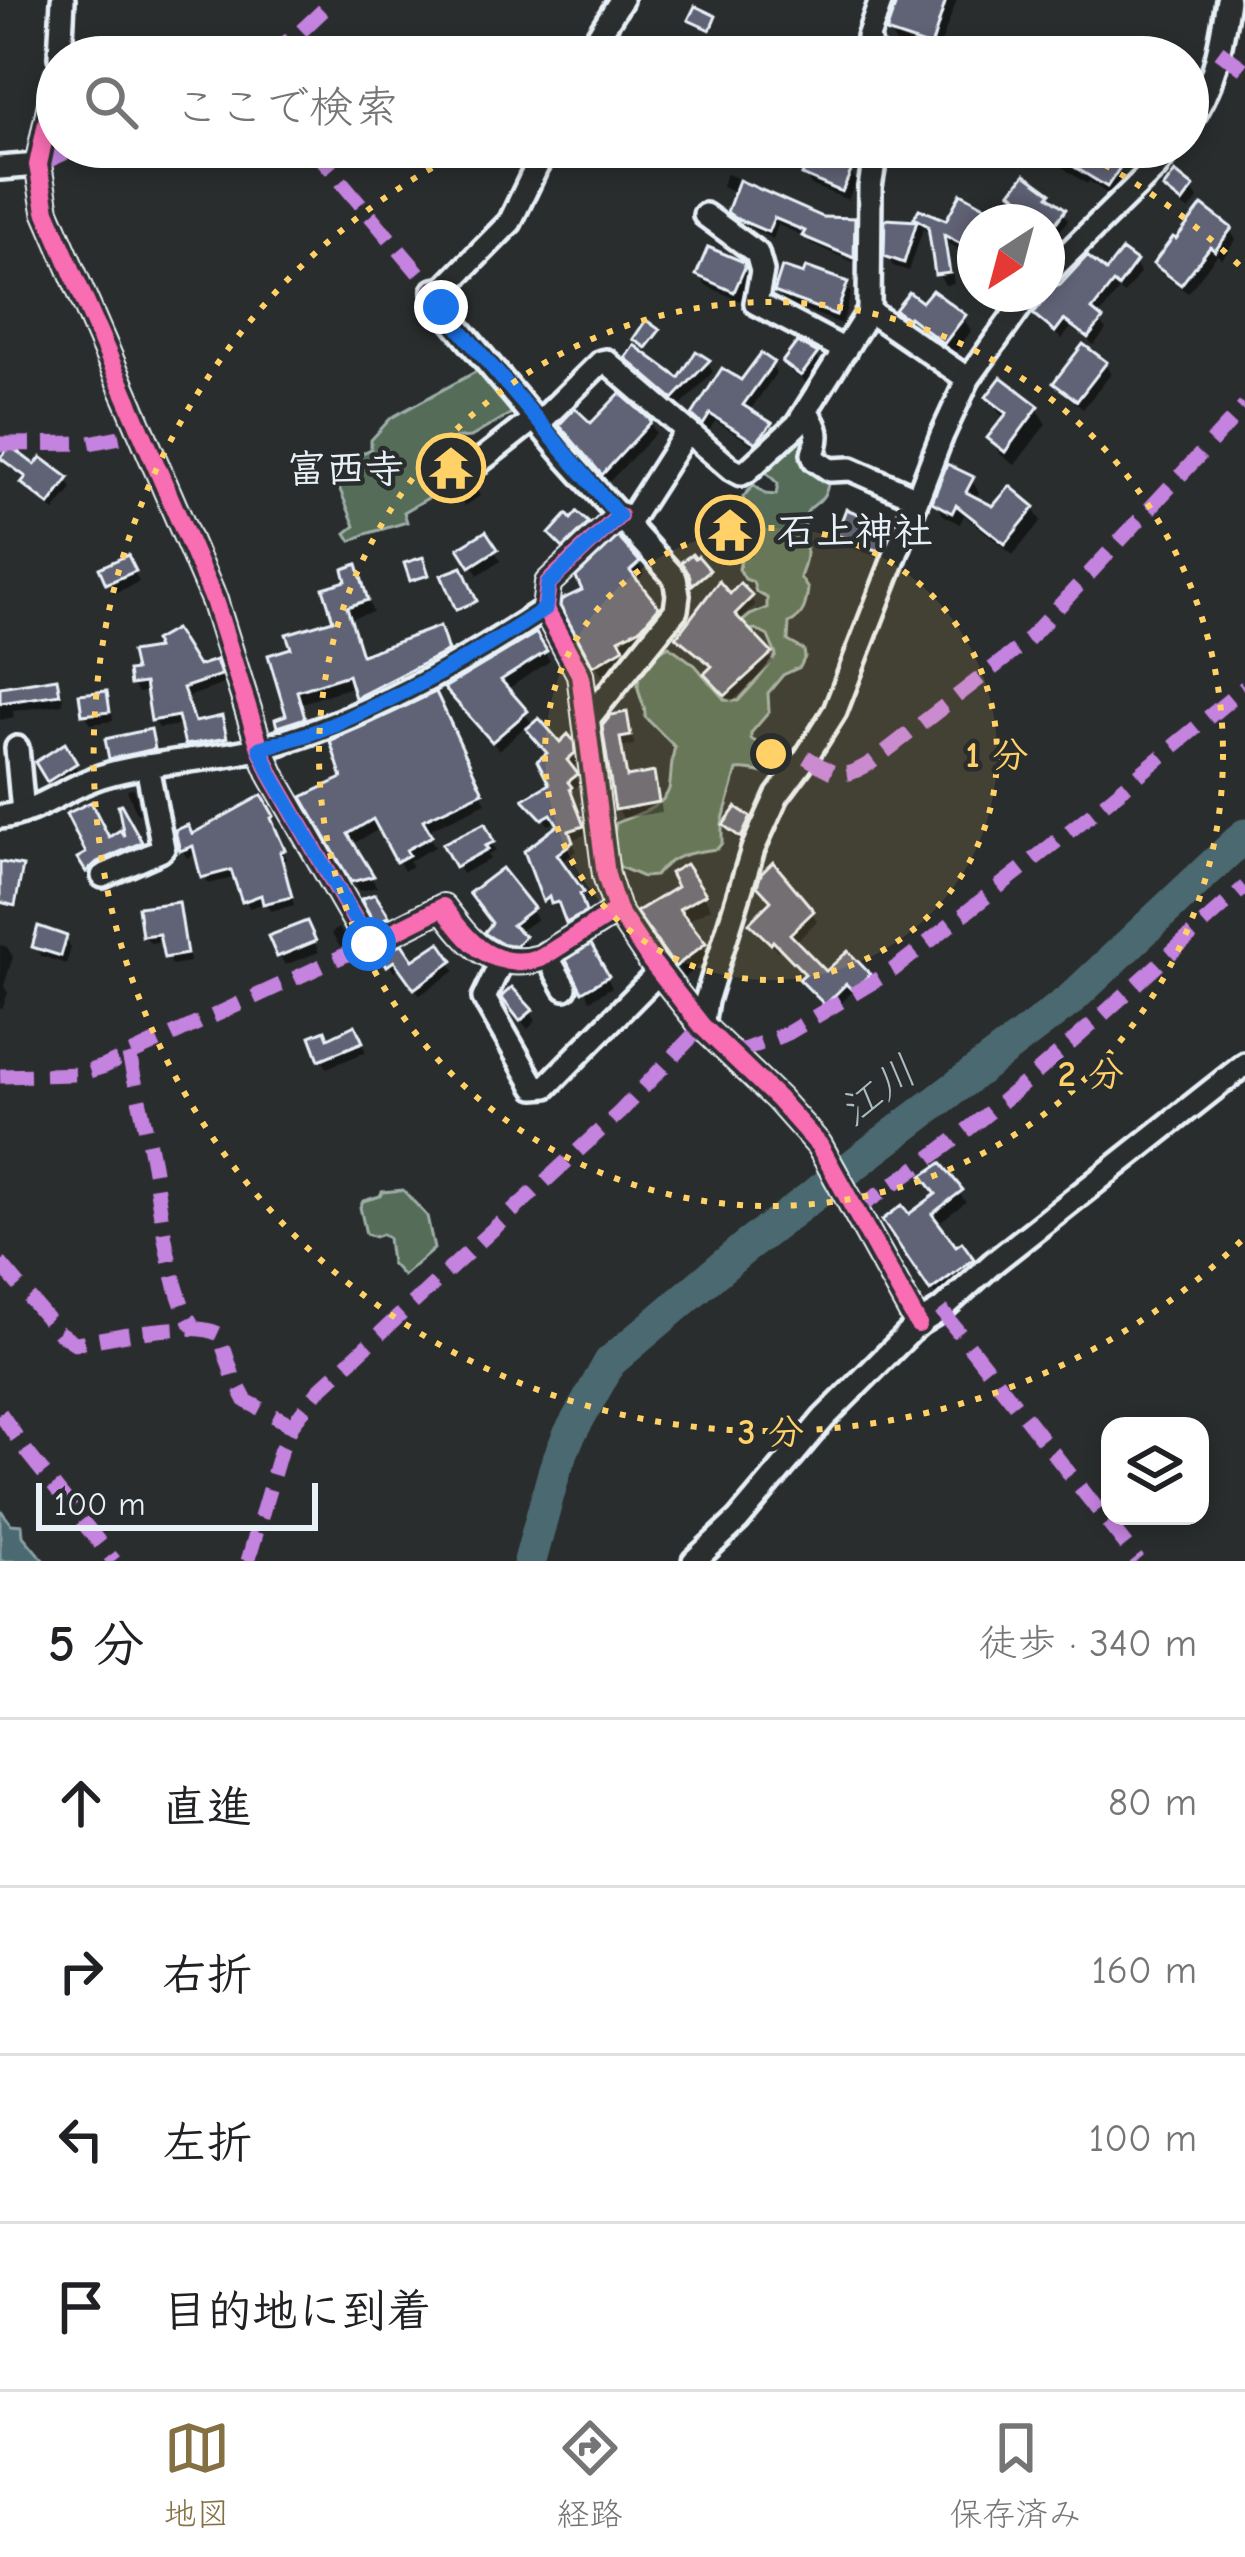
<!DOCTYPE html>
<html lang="ja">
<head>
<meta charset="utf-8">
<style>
	body { margin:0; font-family:"Comic Neue","Klee One",sans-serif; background:#f2f2f2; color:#202124 }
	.controls { position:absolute; right:36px; bottom:36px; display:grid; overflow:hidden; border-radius:24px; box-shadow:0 6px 18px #0003 }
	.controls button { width:108px; height:108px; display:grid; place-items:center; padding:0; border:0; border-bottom:3px solid #e0e0e0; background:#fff; color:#202124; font:60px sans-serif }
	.compass { position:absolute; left:957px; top:204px; width:108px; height:108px; border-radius:50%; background:#fff; box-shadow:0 6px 18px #0003; rotate:216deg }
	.scale { position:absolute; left:36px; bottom:30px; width:282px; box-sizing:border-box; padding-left:12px; border:6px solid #e8f1f8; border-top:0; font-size:33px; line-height:42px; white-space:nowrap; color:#e8f1f8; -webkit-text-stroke:9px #2a2d2e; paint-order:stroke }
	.stop { position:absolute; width:36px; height:36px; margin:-27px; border:9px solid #1a73e8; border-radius:50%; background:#fff }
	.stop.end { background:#1a73e8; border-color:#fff; box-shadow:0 3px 12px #0008 }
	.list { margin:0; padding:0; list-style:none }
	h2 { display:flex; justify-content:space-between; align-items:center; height:156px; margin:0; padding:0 48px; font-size:51px }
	h2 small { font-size:39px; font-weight:400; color:#757577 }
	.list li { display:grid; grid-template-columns:78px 1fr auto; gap:36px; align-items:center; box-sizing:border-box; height:168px; padding:0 48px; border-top:3px solid #e0e0e0 }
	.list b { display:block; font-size:45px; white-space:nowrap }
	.list em { font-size:39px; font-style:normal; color:#757577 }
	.icon { flex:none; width:66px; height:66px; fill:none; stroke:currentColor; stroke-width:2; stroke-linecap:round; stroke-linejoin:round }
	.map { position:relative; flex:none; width:1245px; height:1561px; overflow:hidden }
	.search { position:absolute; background:#fff; box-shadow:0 6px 18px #0003; left:36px; right:36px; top:36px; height:132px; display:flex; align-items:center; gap:30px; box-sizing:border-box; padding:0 42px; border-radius:66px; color:#757577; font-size:45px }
	.sheet { height:828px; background:#fff }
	nav { display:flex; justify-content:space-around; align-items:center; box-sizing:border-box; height:168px; border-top:3px solid #e0e0e0; background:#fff; font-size:33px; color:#757577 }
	nav a { display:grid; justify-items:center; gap:6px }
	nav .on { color:#847042 }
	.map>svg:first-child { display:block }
</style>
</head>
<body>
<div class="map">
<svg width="1245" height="1561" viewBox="0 0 1245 1561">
	<rect width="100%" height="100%" fill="#2a2d2e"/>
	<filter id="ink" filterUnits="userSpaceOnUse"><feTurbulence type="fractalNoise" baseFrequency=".00833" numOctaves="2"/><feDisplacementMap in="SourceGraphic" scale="24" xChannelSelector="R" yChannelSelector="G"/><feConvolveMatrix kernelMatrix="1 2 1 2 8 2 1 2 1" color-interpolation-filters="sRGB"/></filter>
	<g filter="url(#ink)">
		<g fill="#546c58" stroke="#9eaea8" stroke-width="3">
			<path d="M481,369L515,411L471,437L457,438L415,461L435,494L404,512L407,522L366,534L351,541L346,533L355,526L331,468L371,449V440L391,418Z"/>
			<path d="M806,428C816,446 840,479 821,499C814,507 806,507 805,521C802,546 812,547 800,577L808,589C806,605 804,616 789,623L788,641L804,650L805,657L800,667L783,675L768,693L769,712L751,733V739L768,749L780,750L785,762L775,775C762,774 751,768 737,770L722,823V843L717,849C690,853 672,854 655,876L643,877L620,867L612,848L616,823C633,815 663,809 669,789C672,776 670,762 675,747L645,717C646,705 639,698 638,687C637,666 653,655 669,646L695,665L725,700L738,701C747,691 771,666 776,655L768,636L755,629L743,632L738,625L750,615L767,608V598L756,592L753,582L745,579L739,569L742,554L757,538L749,522L743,497L754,485L765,494L776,495L778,484L766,472Z"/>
			<path d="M403,1190L427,1216L434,1249L403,1276L391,1263L388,1238L382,1234L375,1237L366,1234L360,1207L363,1201L380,1196L382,1192Z"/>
		</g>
		<path fill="#4c696f" stroke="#8a9fa6" stroke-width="3" d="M0,1509L11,1524L22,1525L23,1536L44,1561H0Z"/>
		<g fill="#0007">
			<path d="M928,0H957L936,56L895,42L889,32Z"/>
			<path d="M1120,45L1136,57H1111Z"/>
			<path d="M1041,147H1098L1105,158L1119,168L1127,182L1115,199L1089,181L1087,184L1046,156Z"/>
			<path d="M850,171L856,181L848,200L811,185L805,175Z"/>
			<path d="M726,174L737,178L740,183L823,220L853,221L858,230V264L811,244L806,237L778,225L773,239L735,221L730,212L737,194L724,188L722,185Z"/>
			<path d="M1167,188L1192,189L1198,199L1189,211L1172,198Z"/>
			<path d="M1015,192L1048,195L1068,220L1060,230L1020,201Z"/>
			<path d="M962,197L1007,222H975V241L968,254L948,243L954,284L945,285L938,274L932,234L923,229L909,271L893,266L887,256L888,223L921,224L918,218L947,224Z"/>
			<path d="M1230,230L1236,240L1222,259L1217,255L1188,293L1162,274L1156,264Z"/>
			<path d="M1135,263L1140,273L1124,294L1119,290L1097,319L1106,330L1094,345L1071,328L1062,339L1042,324L1036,315L1107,275Z"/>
			<path d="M742,265L749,279L740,301L705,285L699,275Z"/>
			<path d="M805,278L846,284L851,294L842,324L783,302L777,292Z"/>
			<path d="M923,307L963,317L971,331L953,356L918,329L916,331L907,324L899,310Z"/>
			<path d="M816,355L821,365L808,384L791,372L786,362Z"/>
			<path d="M629,358L680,383L707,362L713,372L680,407L635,368Z"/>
			<path d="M771,364L776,373L749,412L770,425L775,433L761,450L715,421L709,431L701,425L695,415Z"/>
			<path d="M1105,364L1111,374L1083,409L1063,393L1057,383Z"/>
			<path d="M990,397L1037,408L1046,424L1015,465L1000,454L991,438L1006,419L999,413Z"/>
			<path d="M650,423L656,433L609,482L568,435Z"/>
			<path d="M4,458L67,480L72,489L54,511L30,492L25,483L27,481L9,467Z"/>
			<path d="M971,479L979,492L975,500L994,509H1033L1041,521L1013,555L964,515L960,524L943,515L935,502Z"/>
			<path d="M474,486L480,496L465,506L452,488Z"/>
			<path d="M578,517L593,535L571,556L552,534Z"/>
			<path d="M711,523H738L756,549L750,557L717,533Z"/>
			<path d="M886,527L892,538L883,559L845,545L840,535Z"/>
			<path d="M485,535L501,561L478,575L462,549Z"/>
			<path d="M638,563L644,574L636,583L663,619L647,638L622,651L628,660L602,675L564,605Z"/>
			<path d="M133,568L139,582L115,593L103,569Z"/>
			<path d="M356,568L373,612L351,618L363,657L439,630L452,663L364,707L354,686L302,703L310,730L287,737L279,721L290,717L294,650L337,622Z"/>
			<path d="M730,598H750L755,605L738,622L774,662L731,702L712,682L713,668L684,645L679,638Z"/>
			<path d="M535,637L550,661L506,690L534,726L560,746L571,742L576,752L578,762L570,769L580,784L571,791L586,834L571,840L576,851L560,863L586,900L582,902L589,920L573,929L564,909L559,911L555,904L550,907L528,852L562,826L558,820L549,825L532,807L553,786L549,755L527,725L499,750L453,698Z"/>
			<path d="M196,670L219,672L224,684L185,698L195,725L221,720L230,747L193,753L187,744L183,725L159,728L154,720L149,691L138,693L133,684Z"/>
			<path d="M56,681L62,691L63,704L13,711L14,717L0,720V684H4L7,689Z"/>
			<path d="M106,694L111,704L113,721L91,724L85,714Z"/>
			<path d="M440,706L486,803L426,831L435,847L409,861L412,866L404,871L381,828L351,845L377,887L359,891L306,799L346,780Z"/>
			<path d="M625,715L631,725L634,745L623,747L629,779L652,775L658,784L662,812L623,818L618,809L605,727Z"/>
			<path d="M150,733L155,743L159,759L117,768L112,758Z"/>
			<path d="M64,747L80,774L55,790L39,763Z"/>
			<path d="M134,788L140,813L137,814L127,790Z"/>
			<path d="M261,799L275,825L273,827L287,859L282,861L294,905L271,911L266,903L249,908L237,877L208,884L198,853L187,858L182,850L192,838Z"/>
			<path d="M123,814L144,852L102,870L93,878L82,859L119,834L129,850Z"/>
			<path d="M749,819L755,830L747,846L732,835L726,825Z"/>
			<path d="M483,827L496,851L488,855L490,859L462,874L446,845Z"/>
			<path d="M21,868L23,872L17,909L0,904V883Z"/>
			<path d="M685,868L711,908L685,922L710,957L684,978L648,925L681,888Z"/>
			<path d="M760,886L812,912L817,921L795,943L826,976H868L873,985L859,998L853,991L832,1012L808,989L803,980L807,976L780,948L777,951L753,923L773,903Z"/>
			<path d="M177,906L182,914L190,962L171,965L164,941L150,943L145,935Z"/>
			<path d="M531,910L537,919L517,933L528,947L522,954L508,952L493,942L488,933Z"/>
			<path d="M339,928L348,943L340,947L331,933Z"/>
			<path d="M311,934L319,952L285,965L280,956Z"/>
			<path d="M65,938L71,948L66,964L41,956L35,946Z"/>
			<path d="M0,945L7,947L13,957L4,986L8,993L2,1009L0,1008Z"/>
			<path d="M439,946L455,971L420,995L401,968L394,972L384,956L412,964Z"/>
			<path d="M590,948L612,987L590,1000L570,961Z"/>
			<path d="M510,1008L530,1011L536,1021L528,1029Z"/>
			<path d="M354,1029L366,1052L327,1068L321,1058Z"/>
			<path d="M940,1167L966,1202L936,1225L955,1250L972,1260L978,1270L938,1299L891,1231L938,1195Z"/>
		</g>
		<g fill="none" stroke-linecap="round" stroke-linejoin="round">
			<path stroke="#4c696f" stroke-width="33" d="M530,1561L555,1469L568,1437L610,1362L743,1249L1070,1000L1245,835"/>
		</g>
		<g fill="#616274" stroke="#e8f1f8" stroke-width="3">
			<path d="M897,0H946L931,47L886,32Z"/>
			<path d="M695,6L716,16L710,30L688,20Z"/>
			<path d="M823,147L862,148L859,162Z"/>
			<path d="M1042,147H1093L1121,166L1107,187Z"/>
			<path d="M811,152L852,169L842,192L802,175Z"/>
			<path d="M1175,172L1194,187L1182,203L1163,188Z"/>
			<path d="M1025,174L1051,193L1048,196L1066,209L1055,224L1011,192Z"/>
			<path d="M739,180L823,217L855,218L854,258L802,236L805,231L774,218L768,232L735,218L727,212Z"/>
			<path d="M961,193L1013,222H974L961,244L944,235L950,273L935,275L928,226L914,218L919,209L946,220Z"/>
			<path d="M1202,205L1232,228L1215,251L1210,247L1181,285L1153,264L1173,237L1176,239Z"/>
			<path d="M885,219L917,221L904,263L884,256Z"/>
			<path d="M708,247L744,262L745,267L734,292L696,275Z"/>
			<path d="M1122,250L1137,261L1118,287L1113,283L1092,310L1103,319L1088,338L1064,320L1055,332L1033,314L1053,288L1060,285L1087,256L1106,271Z"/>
			<path d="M782,267L803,274L806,267L848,282L836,315L774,292Z"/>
			<path d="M932,290L966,315L944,344L909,317L908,319L895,310L909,292L922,302Z"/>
			<path d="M646,320L660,330L646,348L633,339Z"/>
			<path d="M797,342L818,353L801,376L782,362Z"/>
			<path d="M1083,344L1107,362L1077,401L1053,383Z"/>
			<path d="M634,345L679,378L696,351L710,360L673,399L625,358Z"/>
			<path d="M761,353L774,362L743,405L772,423L756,443L710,414L703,425L692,415L722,368L741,380Z"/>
			<path d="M1001,377L1039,406L1005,452L987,438L1007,413L986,397Z"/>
			<path d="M620,393L652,421L602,475L559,425L575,408L591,423Z"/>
			<path d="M10,446L35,465L41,457L69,478L49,505L21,483L26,477L0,458Z"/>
			<path d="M450,447L477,485L457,498L433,460Z"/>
			<path d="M947,464L974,477L966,492L993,506L1010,486L1035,507L1005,544L956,505L952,513L932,502Z"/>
			<path d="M722,505L741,521L737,525L752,538L743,549L707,523Z"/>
			<path d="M846,509L888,525L878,551L836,535Z"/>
			<path d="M577,512L589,523L563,548L549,534L567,514L571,519Z"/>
			<path d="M486,531L498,549L470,567L458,548Z"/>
			<path d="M618,537L640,562L630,571L659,607L641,628L619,639L624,648L593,666L560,606L561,600L582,590L576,577Z"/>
			<path d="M692,554L695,558L698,556L710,570L692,585L689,574L681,562Z"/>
			<path d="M128,555L136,571L106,584L99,568Z"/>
			<path d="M423,557L429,575L410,581L404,563Z"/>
			<path d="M357,564L368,600L347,607L362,655L440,626L448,651L355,698L348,675L297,691L305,718L277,727L275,719L286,715L268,655L291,648L286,634L333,620L323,588L346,581L343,569Z"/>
			<path d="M462,567L477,601L456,610L441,575Z"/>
			<path d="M719,581L730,594L740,583L753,596L735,614L772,653L725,696L704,674L712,666L676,637Z"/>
			<path d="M175,629L198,666L216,660L221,675L183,688L195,722L222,716L227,738L185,745L178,716L151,721L145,683L130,685L128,671L135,670L131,652L157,648L154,641Z"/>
			<path d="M536,633L547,651L501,680L528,711L492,742L444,688Z"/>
			<path d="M57,678L60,694L0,703V687Z"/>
			<path d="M107,691L110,712L82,715L79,694Z"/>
			<path d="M436,692L483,792L423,820L432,836L406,850L409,855L396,862L373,819L348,834L374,876L351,882L302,797L342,778L330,741Z"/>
			<path d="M627,712L631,736L620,738L627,777L654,772L659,802L615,810L602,726L611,715Z"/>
			<path d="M539,718L560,742L568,734L574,741L575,753L567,760L578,774L568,782L572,787L570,789L584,826L569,831L573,842L557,854L584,892L580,894L586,912L566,923L558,902L551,904L549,897L543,902L524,851L558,825L551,814L542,819L523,799L549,784L537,761L547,753L526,729Z"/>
			<path d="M151,729L155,749L109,759L105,739Z"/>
			<path d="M65,743L77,763L47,782L35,762Z"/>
			<path d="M262,795L274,816L271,818L285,850L280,852L292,897L263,904L261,895L242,902L231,870L201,878L193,846L180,851L175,830L188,825L192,834Z"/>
			<path d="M91,802L109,837L120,830L124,836L118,805L121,804L142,842L97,862L86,872L77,858L86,853L66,814Z"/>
			<path d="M736,807L751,817L741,838L723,825Z"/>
			<path d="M485,823L494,842L485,846L488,849L455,867L442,844Z"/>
			<path d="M0,862L23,866L15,906L0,902Z"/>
			<path d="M773,862L814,911L790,934L826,971L848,951L870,974L853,991L846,984L825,1005L799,979L805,974L773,941L771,944L749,923L771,901L757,886L761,874Z"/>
			<path d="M686,864L706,894L679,909L706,943L675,967L636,912L677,887L670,873Z"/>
			<path d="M502,868L534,908L512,925L525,936L516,946L500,943L484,933L492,923L469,893Z"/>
			<path d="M375,894L389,916L375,924L361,899Z"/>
			<path d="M179,902L187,954L164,958L159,934L142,936L138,907Z"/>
			<path d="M307,921L316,941L277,957L268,936Z"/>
			<path d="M38,926L67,936L61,956L32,947Z"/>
			<path d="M440,942L453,961L414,989L394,961L387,966L380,955L402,944L413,960Z"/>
			<path d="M591,944L609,976L582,992L566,960Z"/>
			<path d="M512,987L533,1010L520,1021L501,997Z"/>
			<path d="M355,1025L363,1042L319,1060L310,1036L325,1030L328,1038Z"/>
			<path d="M941,1163L963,1190L932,1214L956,1246L962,1242L974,1259L930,1291L882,1220L902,1205L909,1214L936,1194L922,1176Z"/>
		</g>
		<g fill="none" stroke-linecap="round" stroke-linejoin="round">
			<defs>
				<g id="minor">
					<path d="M60,57L63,0"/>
					<path d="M585,57L621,0"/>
					<path d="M872,57L868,37L881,0"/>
					<path d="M57,75L38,165L46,211L214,600L260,748L272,776L369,944L443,907C469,942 491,972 541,958L617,910"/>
					<path d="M1188,123C1215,87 1221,43 1228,0"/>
					<path d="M0,168L38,165"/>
					<path d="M705,215L757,253L762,271L756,303L845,350"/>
					<path d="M1047,274L1156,167L1170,147"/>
					<path d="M434,291L444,289L510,222L546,147"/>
					<path d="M441,307L567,458L675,578L678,595L676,610L588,719"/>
					<path d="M869,311L968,379"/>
					<path d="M807,412C818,429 820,435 813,454L815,460L830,470L851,469L917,498"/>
					<path d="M538,424L601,362L606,361L730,468L741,474L747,471L797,425L869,311L870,187L877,147"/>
					<path d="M479,462L534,419"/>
					<path d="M619,516L548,583L545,609L580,674L606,875L617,910L651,961L702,1026L778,1099L819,1145L918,1324"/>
					<path d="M627,525L687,431"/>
					<path d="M17,748L23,812"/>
					<path d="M0,817C38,813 66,787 102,776C155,760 212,761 265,747C365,719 459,666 545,609"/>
					<path d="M103,876L160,851L163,848L147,766"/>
					<path d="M546,954L565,988"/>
					<path d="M502,960L484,998L535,1087L547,1086L659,972"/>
					<path d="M702,1026L706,1001L753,849L777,796L806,757L835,711L942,435L968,379L1029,294"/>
					<path d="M694,1561L738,1520L824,1418L918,1324L941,1310L993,1263L1245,1064"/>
				</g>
			</defs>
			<use href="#minor" stroke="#e8f1f8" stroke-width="30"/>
			<use href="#minor" stroke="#2a2d2e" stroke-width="21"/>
			<g stroke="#c483df" stroke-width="15" stroke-dasharray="30 15" stroke-linecap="butt">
				<path d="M1219,51L1245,70"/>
				<path d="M265,57L297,35L334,0"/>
				<path d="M312,147L434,291L441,307"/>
				<path d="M38,165L78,147"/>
				<path d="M0,444L89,443L140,433"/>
				<path d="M806,757C836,775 840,782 872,762L1024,644L1245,406"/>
				<path d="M733,1054L788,1033L893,970L1099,808L1245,687"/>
				<path d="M129,1055C137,1091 146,1128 153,1165C160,1206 170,1295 194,1327"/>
				<path d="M0,1076L80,1074L105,1066L369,944"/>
				<path d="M856,1209C998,1119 1119,997 1245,887"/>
				<path d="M0,1263L58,1332L75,1343C111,1338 189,1319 219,1334L233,1376L246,1401L292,1425"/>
				<path d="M941,1310L1138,1561"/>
				<path d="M0,1413L26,1451L114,1561"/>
				<path d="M248,1561L280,1452L292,1425L319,1390L620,1112L702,1026"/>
			</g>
			<defs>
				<g id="cycleway">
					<path d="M57,75L38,165L46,211L214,600L260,748L272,776L369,944L443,907C469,942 491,972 541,958L617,910"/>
					<path d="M619,516L548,583L545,609L580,674L606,875L617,910L651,961L702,1026L778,1099L819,1145L918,1324"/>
				</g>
			</defs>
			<use href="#cycleway" stroke="#2a2d2e" stroke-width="26"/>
			<use href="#cycleway" stroke="#f96db3" stroke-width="18"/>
		</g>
	</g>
	<g fill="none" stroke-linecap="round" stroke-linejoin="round" filter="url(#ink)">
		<path stroke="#1a73e8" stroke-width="15" d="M369,944L272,776L260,748C280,742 302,737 322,729C401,698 475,655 545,609L548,584L619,516L441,307"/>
	</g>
	<circle cx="771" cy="754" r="226" fill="#ffd166" fill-opacity=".12"/>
	<g fill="none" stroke="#ffd166" stroke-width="6" stroke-dasharray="6 12">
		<circle cx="771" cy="754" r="226"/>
		<circle cx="771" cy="754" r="452"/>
		<path d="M1241 1241A677 677 0 1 1 469 148M1073 148A677 677 0 0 1 1241 267"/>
	</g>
	<defs>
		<symbol id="temple-ring" viewBox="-11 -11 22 22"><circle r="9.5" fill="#2a2d2e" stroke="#ffd166" stroke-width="1.5"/><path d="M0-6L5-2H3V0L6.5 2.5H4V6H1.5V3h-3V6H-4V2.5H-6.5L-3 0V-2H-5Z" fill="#ffd166"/></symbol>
	</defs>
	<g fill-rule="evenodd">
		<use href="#temple-ring" x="413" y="430" width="76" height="76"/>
		<use href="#temple-ring" x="692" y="492" width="76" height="76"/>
	</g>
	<g text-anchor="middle" stroke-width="9" stroke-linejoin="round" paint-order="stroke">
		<g font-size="39" font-weight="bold" fill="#e8f1f8" stroke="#2a2d2e" text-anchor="end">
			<text x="404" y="482">富西寺</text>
			<text x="777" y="544" text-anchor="start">石上神社</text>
		</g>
		<g font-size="42" font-style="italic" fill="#aabbc1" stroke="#2a2d2e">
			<text transform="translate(877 1090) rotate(-37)" y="15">江川</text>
		</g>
	</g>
	<circle cx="771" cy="754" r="18" fill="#ffd166" stroke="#2a2d2e" stroke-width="6"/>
	<g font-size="36" text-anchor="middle" font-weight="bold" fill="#ffd166" stroke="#2a2d2e" stroke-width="9" stroke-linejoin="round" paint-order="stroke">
		<text x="997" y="767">1 分</text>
		<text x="1091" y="1086">2 分</text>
		<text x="771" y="1444">3 分</text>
	</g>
</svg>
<div class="controls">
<button><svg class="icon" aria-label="layers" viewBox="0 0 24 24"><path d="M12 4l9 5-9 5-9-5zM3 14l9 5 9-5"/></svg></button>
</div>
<svg class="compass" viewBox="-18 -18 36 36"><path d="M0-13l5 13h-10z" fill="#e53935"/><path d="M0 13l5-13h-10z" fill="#757577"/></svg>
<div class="scale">100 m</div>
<div class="stop" style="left:369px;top:944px"></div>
<div class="stop end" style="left:441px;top:307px"></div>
<div class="search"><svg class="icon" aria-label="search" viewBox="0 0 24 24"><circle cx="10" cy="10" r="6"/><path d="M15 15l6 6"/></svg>ここで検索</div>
</div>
<section class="sheet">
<h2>5 分<small>徒歩 · 340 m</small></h2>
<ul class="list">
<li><svg class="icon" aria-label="ahead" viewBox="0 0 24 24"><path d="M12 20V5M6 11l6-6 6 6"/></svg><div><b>直進</b></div><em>80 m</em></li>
<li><svg class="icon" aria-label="right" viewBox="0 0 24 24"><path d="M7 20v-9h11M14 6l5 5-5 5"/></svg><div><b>右折</b></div><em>160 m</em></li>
<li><svg class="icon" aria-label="left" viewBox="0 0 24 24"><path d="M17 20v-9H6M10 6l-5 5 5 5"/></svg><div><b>左折</b></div><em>100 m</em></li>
<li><svg class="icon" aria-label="arrive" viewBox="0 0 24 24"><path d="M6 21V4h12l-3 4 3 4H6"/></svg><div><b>目的地に到着</b></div></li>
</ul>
</section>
<nav>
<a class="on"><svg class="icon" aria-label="map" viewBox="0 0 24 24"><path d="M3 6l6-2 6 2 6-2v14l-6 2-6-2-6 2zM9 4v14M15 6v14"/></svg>地図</a>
<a><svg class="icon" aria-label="directions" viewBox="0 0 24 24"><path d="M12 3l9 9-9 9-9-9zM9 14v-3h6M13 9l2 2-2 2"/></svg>経路</a>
<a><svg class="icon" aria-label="saved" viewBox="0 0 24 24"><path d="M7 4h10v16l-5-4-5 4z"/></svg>保存済み</a>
</nav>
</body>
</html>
